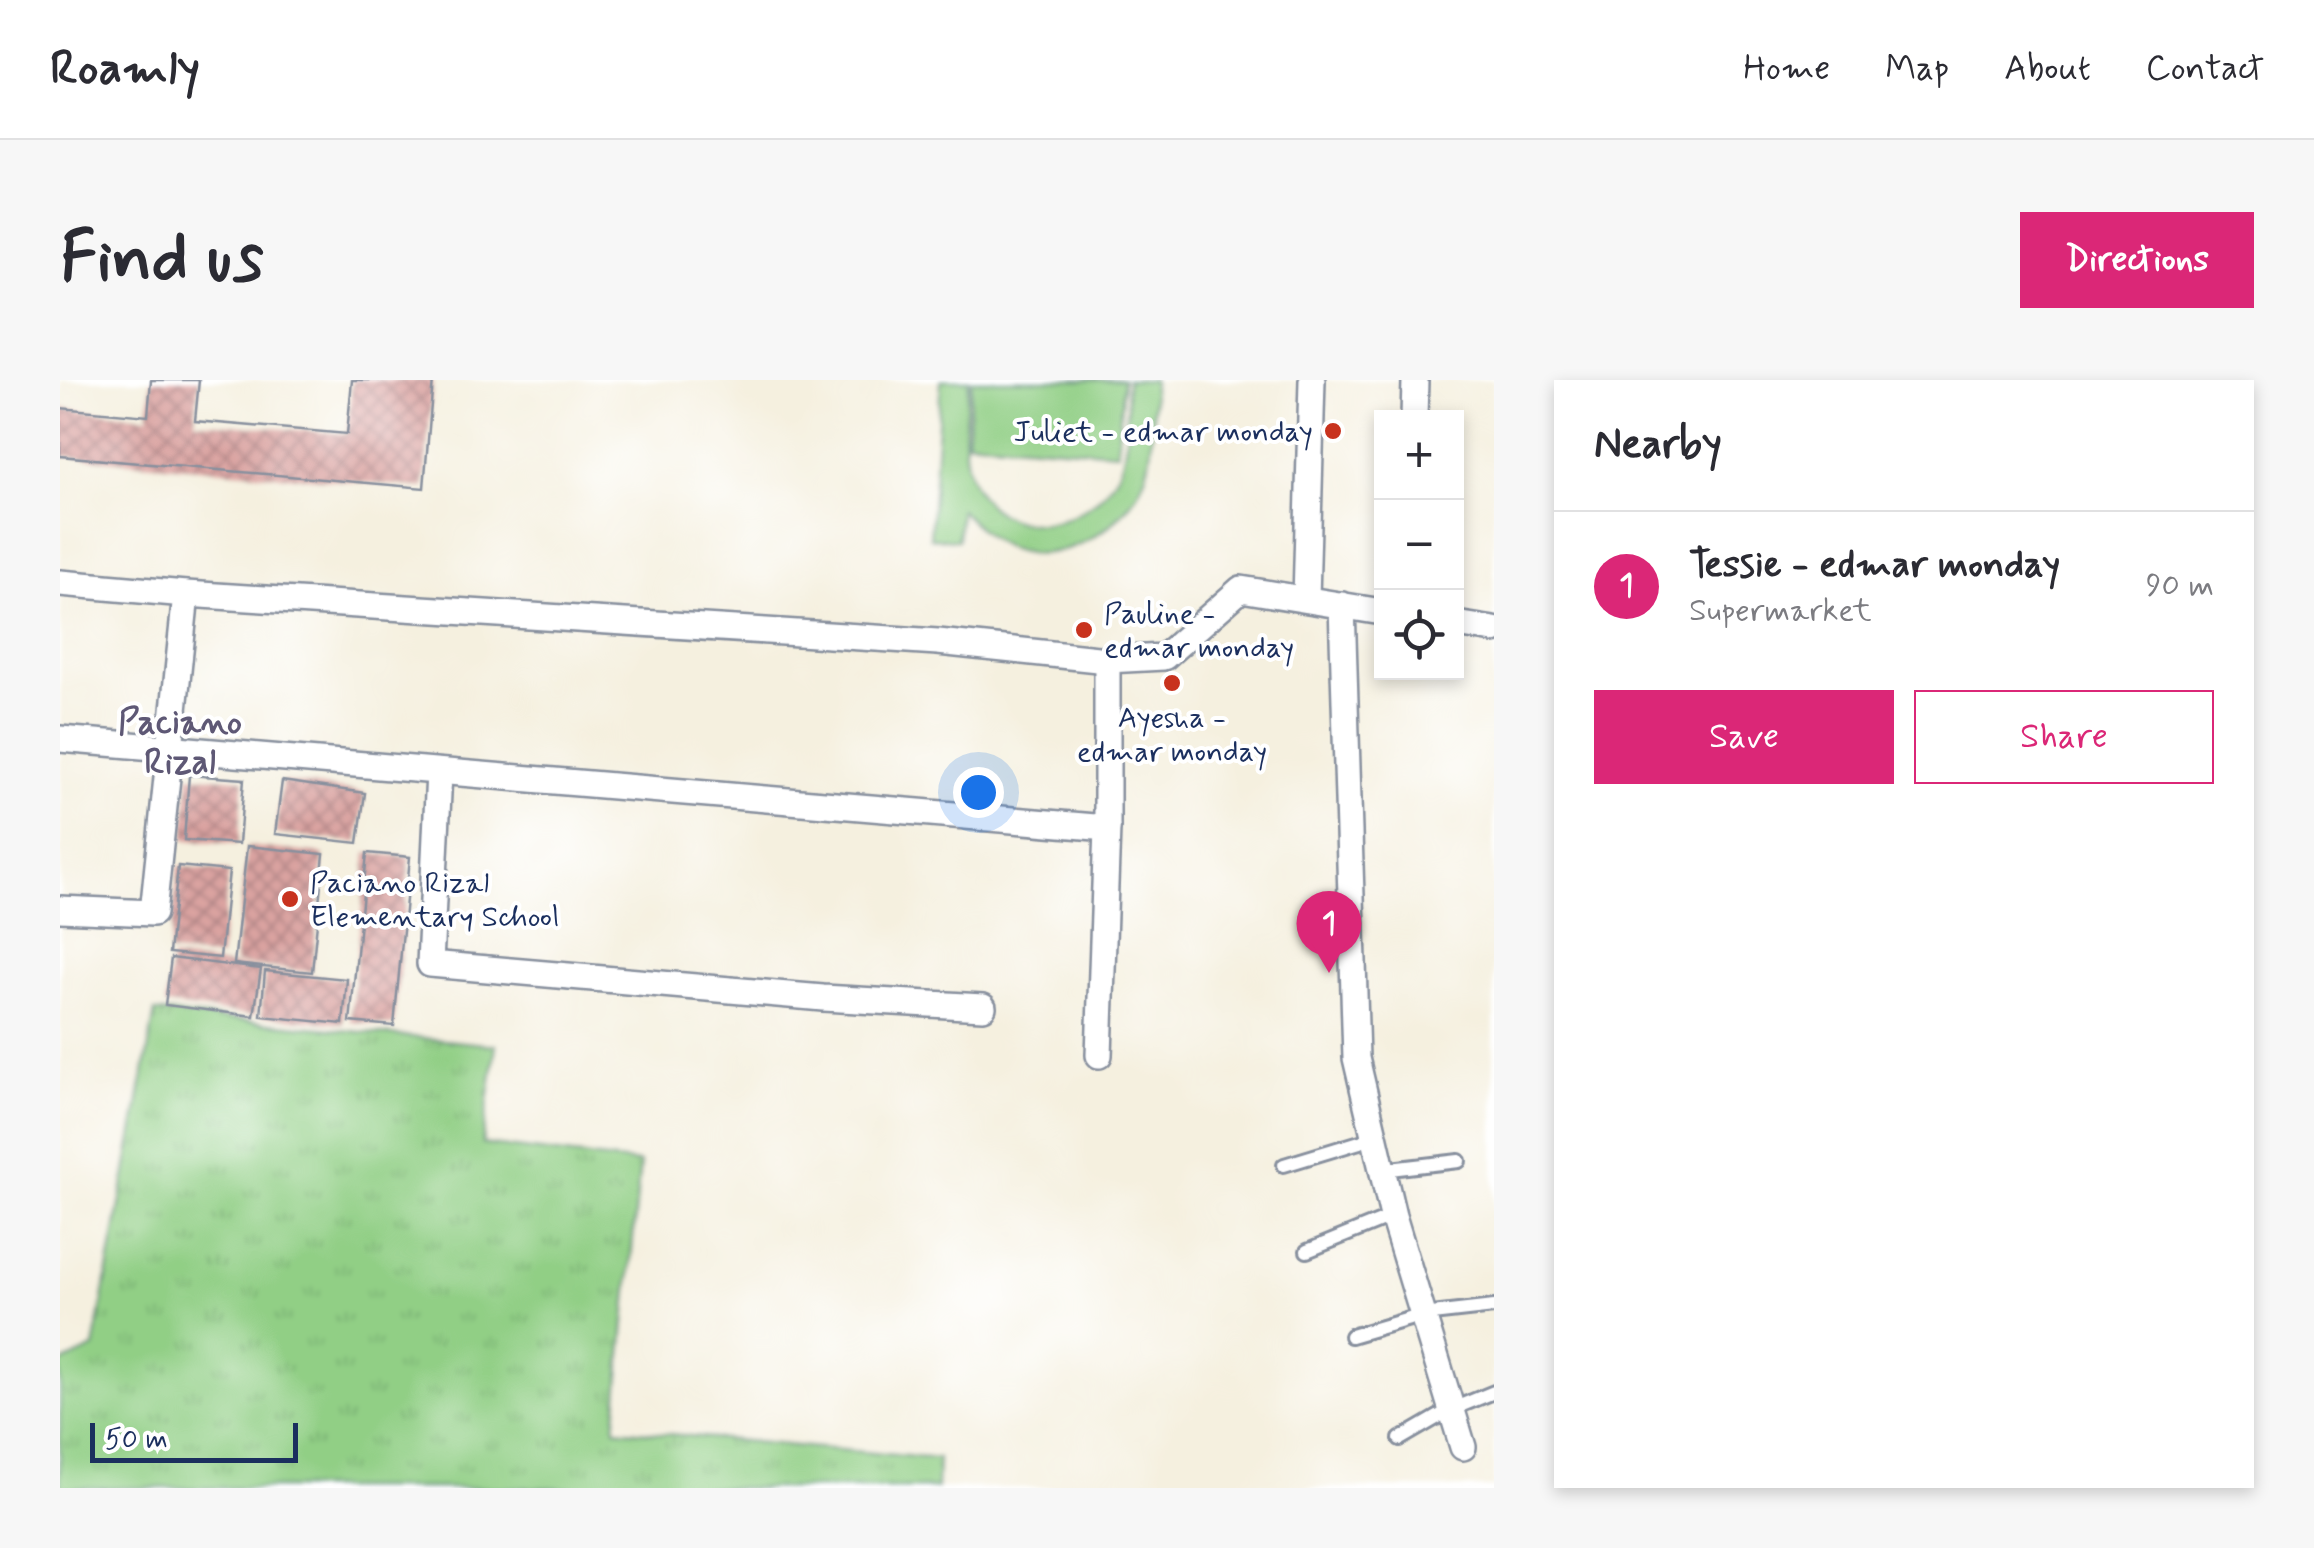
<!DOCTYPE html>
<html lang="en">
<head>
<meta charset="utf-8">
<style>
	body { margin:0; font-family:Mynerve,sans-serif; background:#f7f7f7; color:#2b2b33 }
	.controls { position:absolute; right:30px; top:30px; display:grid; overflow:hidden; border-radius:0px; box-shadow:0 5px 15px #0003 }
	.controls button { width:90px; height:90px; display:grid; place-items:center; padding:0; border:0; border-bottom:2px solid #e1e1e2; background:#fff; color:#2b2b33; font:50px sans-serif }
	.scale { position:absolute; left:30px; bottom:25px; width:208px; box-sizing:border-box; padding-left:10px; border:5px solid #1b2f5e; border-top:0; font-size:28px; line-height:35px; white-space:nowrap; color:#1b2f5e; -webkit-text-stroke:8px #fff; paint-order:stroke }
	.you { position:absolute; left:918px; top:412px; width:35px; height:35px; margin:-25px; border:8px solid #fff; border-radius:50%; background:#1a73e8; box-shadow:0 0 0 15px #1a73e833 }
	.badge { display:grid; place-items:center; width:65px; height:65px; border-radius:50%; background:#db2777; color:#fff; font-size:32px; font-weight:700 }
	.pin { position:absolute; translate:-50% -82px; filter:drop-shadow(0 2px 5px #0008) }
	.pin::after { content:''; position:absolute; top:52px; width:35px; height:30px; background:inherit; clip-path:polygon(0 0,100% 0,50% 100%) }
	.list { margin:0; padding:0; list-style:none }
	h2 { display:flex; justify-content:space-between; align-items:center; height:130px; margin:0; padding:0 40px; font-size:42px }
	h2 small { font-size:32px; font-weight:400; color:#7c7c81 }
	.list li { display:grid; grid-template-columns:65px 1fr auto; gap:30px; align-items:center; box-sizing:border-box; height:150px; padding:0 40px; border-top:2px solid #e1e1e2 }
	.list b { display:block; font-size:38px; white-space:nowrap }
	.list p { margin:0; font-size:32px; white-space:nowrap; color:#7c7c81 }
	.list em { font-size:32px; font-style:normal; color:#7c7c81 }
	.actions { display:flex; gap:20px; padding:30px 40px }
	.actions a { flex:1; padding:22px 0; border:2px solid #db2777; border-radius:0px; text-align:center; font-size:35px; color:#db2777 }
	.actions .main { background:#db2777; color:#fff }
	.icon { flex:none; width:55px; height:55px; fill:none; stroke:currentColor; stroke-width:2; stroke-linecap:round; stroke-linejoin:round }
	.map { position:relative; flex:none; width:1434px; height:1108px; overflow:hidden; border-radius:0px }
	header { display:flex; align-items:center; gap:60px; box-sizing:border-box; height:140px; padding:0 50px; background:#fff; border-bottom:2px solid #e1e1e2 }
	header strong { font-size:48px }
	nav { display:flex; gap:55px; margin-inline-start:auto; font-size:35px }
	.intro { display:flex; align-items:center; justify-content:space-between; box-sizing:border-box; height:240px; padding:0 60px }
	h1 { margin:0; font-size:70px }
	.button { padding:25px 45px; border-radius:0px; background:#db2777; color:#fff; font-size:35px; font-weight:700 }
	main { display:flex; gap:60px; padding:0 60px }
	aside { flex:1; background:#fff; border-radius:0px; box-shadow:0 5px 15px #0003 }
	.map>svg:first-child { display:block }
</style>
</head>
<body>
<header>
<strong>Roamly</strong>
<nav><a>Home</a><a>Map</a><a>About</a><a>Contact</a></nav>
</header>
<div class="intro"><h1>Find us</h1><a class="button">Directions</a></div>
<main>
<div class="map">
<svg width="1434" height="1108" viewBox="0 0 1434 1108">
	<defs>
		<pattern id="grass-tufts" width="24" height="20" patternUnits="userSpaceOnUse" patternTransform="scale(2.5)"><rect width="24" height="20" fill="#91cf85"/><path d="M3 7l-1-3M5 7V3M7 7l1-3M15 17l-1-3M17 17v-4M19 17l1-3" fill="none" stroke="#7cb275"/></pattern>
		<pattern id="building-cross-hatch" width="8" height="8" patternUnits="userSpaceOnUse" patternTransform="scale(2.5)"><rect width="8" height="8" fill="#daa3a0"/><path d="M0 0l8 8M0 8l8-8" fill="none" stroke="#b08586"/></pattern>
	</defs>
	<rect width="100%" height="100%" fill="#fff"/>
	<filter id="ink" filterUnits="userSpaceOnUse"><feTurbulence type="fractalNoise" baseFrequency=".01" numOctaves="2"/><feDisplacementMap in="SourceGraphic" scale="20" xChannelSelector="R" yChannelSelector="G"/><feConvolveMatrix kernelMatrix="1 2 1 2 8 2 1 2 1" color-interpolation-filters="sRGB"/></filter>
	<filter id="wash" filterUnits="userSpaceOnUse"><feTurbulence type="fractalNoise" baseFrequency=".0048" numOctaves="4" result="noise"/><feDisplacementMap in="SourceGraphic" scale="40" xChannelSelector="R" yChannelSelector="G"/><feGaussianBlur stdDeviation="2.25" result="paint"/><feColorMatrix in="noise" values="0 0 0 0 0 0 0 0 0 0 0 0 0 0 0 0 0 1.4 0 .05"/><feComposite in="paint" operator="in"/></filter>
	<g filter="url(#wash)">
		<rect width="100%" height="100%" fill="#f5f0df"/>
		<path fill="url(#grass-tufts)" stroke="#567f72" stroke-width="2.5" d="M95,632L436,665L422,764L580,783L555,1049L878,1079L877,1108H0V984L34,968Z"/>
		<g fill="#91cf85" stroke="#567f72" stroke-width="2.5">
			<path d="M881,0H909C907,30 900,63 909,92C935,170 1035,152 1061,85C1069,64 1066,23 1067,0H1093C1092,28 1094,59 1088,86C1076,141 1004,190 949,168C929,160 915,144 900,130L898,160L870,158Z"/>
			<path d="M912,0H1063L1057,72L907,61Z"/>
		</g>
		<g id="blocks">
			<g fill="url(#building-cross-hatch)">
				<path d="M91,0H139L135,41L287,54L292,0H373L364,108L0,76V28L88,36Z"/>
				<path d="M129,395L184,399L179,464L124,460Z"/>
				<path d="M222,401L305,413L298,463L215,454Z"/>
				<path d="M187,466L264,474L252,592L174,584Z"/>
				<path d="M307,473L350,477L334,646L290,642Z"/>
				<path d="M118,486L169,491L160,578L109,573Z"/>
				<path d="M111,578L201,589L194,636L105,625Z"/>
				<path d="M205,591L287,599L283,644L201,636Z"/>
			</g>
		</g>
	</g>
	<g filter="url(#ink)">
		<use href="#blocks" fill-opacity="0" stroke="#88909e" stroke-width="2.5"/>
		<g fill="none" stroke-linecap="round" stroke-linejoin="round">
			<defs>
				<g id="service">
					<path d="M1224,785L1313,758"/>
					<path d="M1321,790L1399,781"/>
					<path d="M1247,871L1333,836"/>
					<path d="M1291,956L1363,935L1434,927"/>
					<path d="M1340,1059L1390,1030L1434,1012"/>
				</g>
				<g id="minor">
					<path d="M1354,38L1355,0"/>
					<path d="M0,203L126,214L878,262L1047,280L1104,277L1181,209L1322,232"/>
					<path d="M1246,219L1252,0"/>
					<path d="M1282,225L1296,678L1333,836L1403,1067"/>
					<path d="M1396,244L1434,250"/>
					<path d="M0,359L1047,448"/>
					<path d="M379,392L370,584L763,618L923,627"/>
					<path d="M0,529L93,533L126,214"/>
					<path d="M1039,675L1047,448V280"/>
				</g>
			</defs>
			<use href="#service" stroke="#88909e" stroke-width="18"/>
			<use href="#minor" stroke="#88909e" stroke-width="30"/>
			<use href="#service" stroke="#fff" stroke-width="12"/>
			<use href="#minor" stroke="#fff" stroke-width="25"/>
		</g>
	</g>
	<g fill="#c8321e" stroke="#fff" stroke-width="4">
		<circle cx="1273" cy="51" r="10"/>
		<circle cx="1024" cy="250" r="10"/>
		<circle cx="1112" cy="303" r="10"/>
		<circle cx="230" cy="519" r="10"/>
	</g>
	<g text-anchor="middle" stroke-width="8" stroke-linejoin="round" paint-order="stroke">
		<g font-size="30" fill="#1b2f5e" stroke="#fff" text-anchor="start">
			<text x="1253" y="61" text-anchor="end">Juliet - edmar monday</text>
			<text x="1044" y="243">Pauline -<tspan x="1044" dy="34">edmar monday</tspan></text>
			<text x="1112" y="347" text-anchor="middle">Ayesha -<tspan x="1112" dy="34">edmar monday</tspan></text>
			<text x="250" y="512">Paciano Rizal<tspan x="250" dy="34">Elementary School</tspan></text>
		</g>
		<g font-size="35" font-weight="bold" fill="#5e5875" stroke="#fff">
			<text x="120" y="353">Paciano<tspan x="120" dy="40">Rizal</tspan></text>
		</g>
	</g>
</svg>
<div class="controls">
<button>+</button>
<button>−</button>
<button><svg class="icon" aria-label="locate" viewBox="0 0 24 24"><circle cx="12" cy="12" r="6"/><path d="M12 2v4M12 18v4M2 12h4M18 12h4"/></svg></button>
</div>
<div class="scale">50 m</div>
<div class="you"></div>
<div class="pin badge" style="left:1269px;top:593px">1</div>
</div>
<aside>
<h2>Nearby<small></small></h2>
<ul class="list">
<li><span class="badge">1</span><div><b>Tessie - edmar monday</b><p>Supermarket</p></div><em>90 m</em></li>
</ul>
<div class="actions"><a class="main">Save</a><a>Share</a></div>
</aside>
</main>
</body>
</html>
